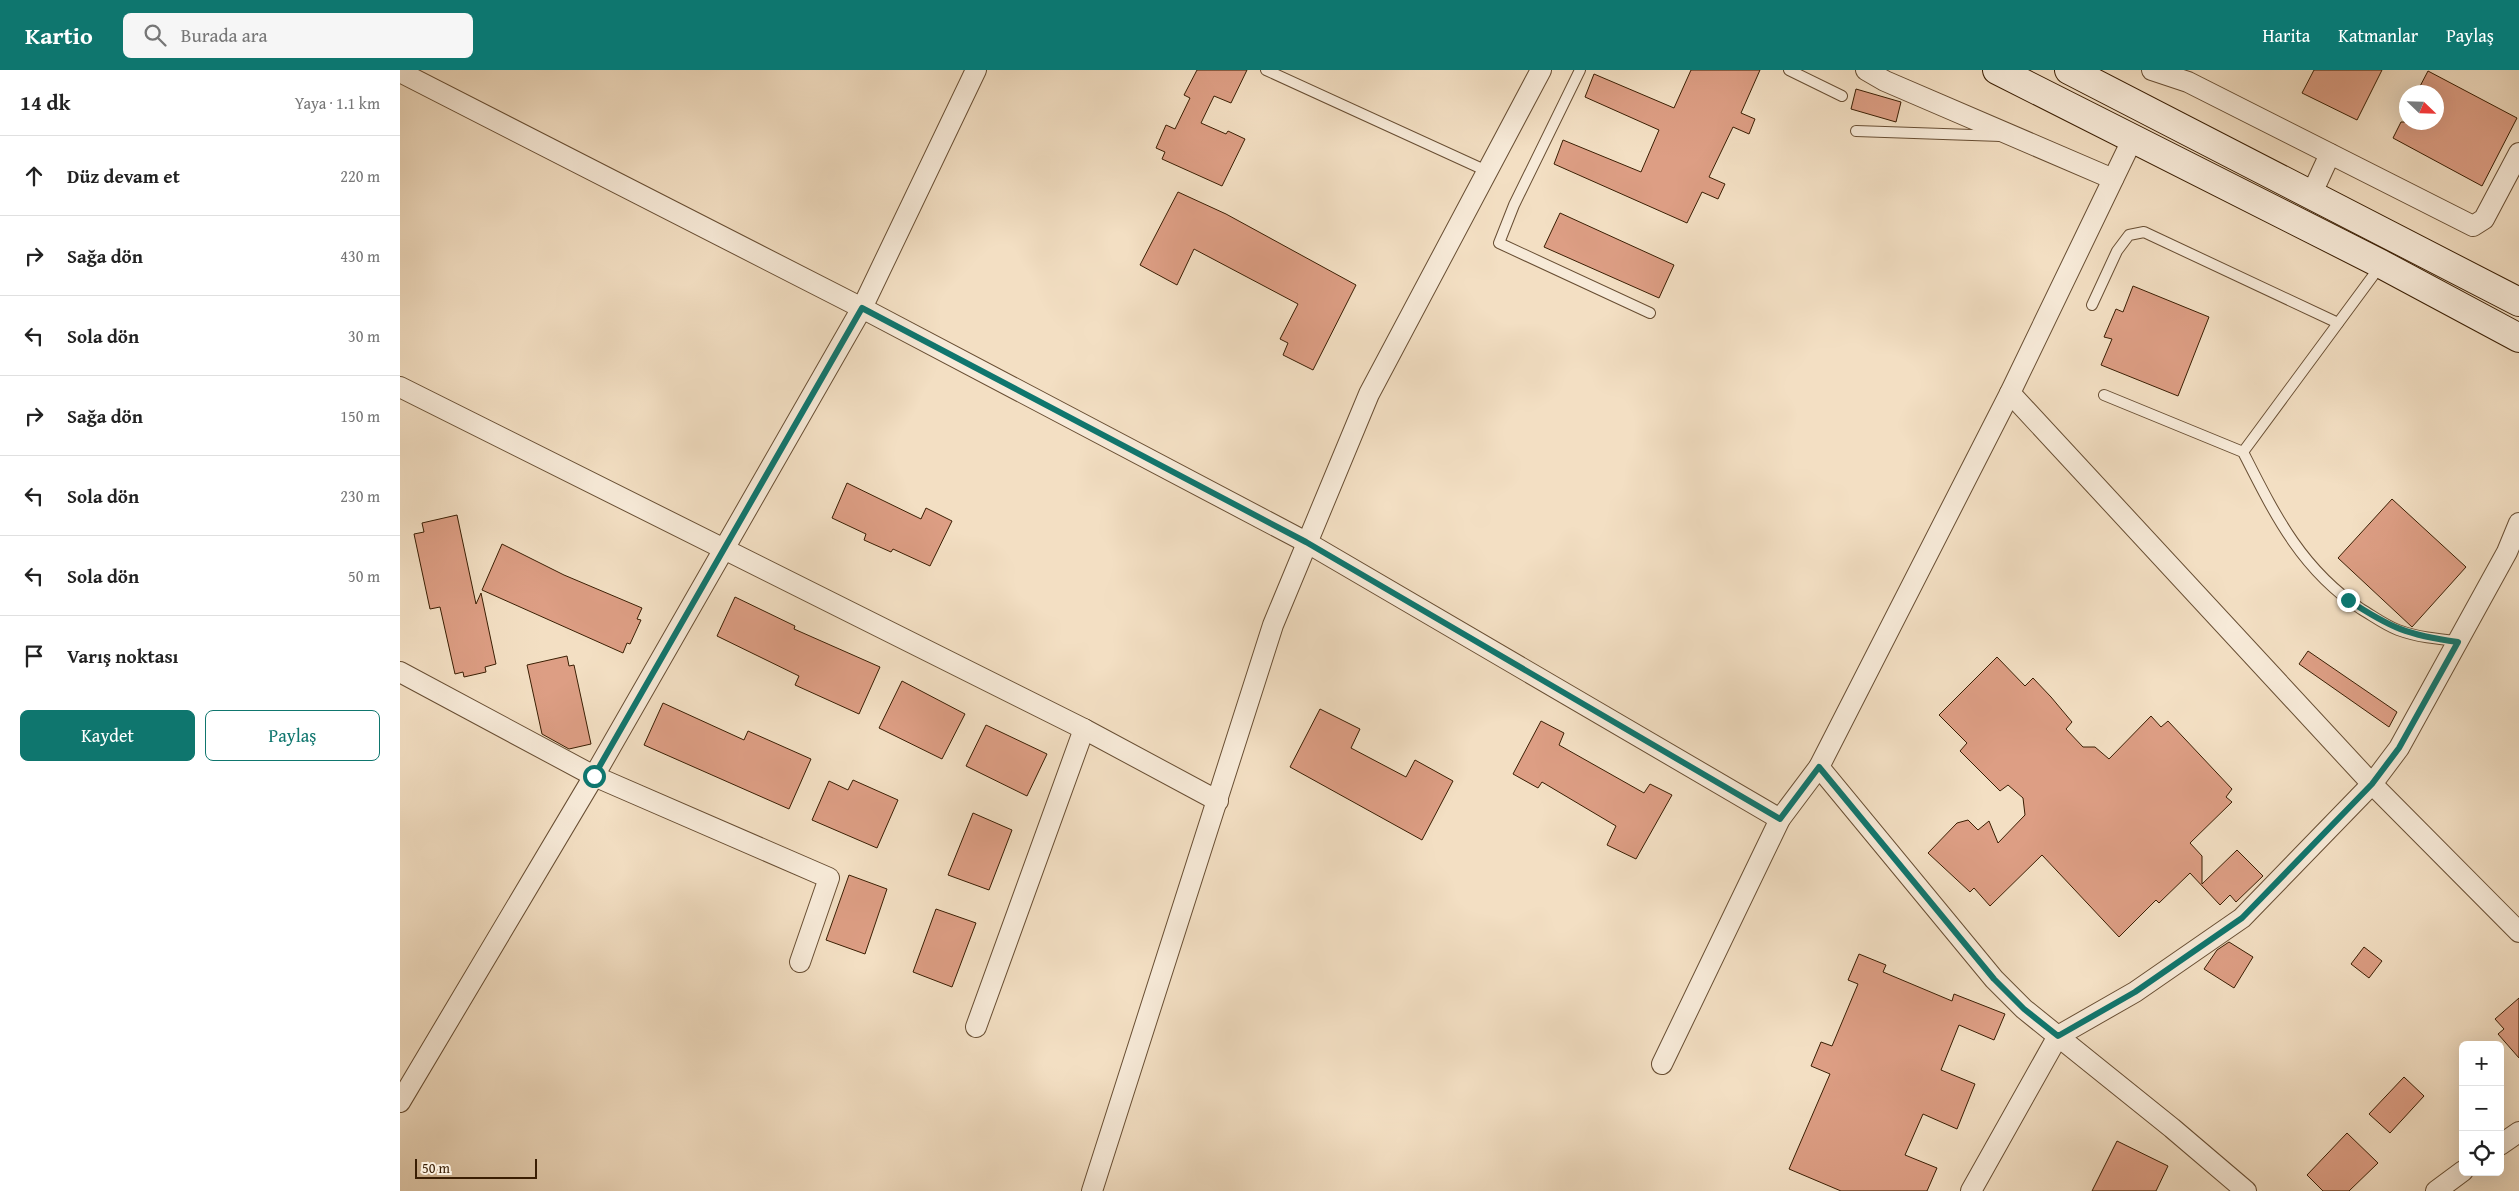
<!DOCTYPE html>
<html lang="tr">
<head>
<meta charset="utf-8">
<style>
	body { margin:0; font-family:"Gentium Book Plus",serif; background:#f6f6f6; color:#222 }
	.controls { position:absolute; right:15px; bottom:15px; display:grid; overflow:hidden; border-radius:8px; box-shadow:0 5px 20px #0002 }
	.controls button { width:45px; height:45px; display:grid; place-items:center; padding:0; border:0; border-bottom:1px solid #e0e0e0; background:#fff; color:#222; font:25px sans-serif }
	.compass { position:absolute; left:1999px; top:15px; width:45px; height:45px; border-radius:50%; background:#fff; box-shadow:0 5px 20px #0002; rotate:113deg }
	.scale { position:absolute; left:15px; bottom:12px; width:122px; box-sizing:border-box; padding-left:5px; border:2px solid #3a1e03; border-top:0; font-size:14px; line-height:18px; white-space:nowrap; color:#3a1e03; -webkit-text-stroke:4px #f7ead8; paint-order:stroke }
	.stop { position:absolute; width:15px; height:15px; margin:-11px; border:4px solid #0f766e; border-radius:50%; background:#fff }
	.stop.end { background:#0f766e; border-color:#fff; box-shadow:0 1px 5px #0008 }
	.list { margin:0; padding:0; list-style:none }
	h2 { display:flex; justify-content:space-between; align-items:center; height:65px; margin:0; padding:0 20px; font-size:21px }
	h2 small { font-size:16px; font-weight:400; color:#767676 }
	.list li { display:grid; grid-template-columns:32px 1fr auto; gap:15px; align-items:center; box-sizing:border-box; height:80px; padding:0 20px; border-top:1px solid #e0e0e0 }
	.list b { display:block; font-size:19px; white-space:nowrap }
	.list em { font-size:16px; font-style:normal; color:#767676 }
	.actions { display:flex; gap:10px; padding:15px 20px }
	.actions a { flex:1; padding:11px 0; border:1px solid #0f766e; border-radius:8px; text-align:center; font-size:18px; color:#0f766e }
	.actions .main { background:#0f766e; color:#fff }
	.icon { flex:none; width:28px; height:28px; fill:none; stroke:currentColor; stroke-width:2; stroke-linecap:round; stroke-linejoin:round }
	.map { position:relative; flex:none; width:2119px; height:1121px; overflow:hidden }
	header { display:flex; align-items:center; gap:30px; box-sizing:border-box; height:70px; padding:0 25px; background:#0f766e; color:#fff }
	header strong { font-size:24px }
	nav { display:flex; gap:28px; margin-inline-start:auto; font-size:18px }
	.search { width:350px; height:45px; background:#f6f6f6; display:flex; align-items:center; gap:12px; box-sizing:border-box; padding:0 18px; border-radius:8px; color:#767676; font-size:19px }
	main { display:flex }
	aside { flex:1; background:#fff }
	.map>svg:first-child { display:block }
</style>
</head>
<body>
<header>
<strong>Kartio</strong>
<div class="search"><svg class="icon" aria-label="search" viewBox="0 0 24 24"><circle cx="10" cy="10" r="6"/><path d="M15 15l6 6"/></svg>Burada ara</div>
<nav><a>Harita</a><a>Katmanlar</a><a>Paylaş</a></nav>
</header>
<main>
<aside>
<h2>14 dk<small>Yaya · 1.1 km</small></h2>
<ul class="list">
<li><svg class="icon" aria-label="ahead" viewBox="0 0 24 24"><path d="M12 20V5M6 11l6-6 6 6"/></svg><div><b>Düz devam et</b></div><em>220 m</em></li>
<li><svg class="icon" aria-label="right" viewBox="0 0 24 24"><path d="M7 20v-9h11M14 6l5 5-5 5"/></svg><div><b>Sağa dön</b></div><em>430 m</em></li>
<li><svg class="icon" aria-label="left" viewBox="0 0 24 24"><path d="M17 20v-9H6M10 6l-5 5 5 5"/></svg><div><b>Sola dön</b></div><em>30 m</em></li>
<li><svg class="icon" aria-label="right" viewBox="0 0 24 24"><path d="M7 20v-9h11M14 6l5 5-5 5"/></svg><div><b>Sağa dön</b></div><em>150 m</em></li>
<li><svg class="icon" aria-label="left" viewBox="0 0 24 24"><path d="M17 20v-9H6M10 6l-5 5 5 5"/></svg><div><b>Sola dön</b></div><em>230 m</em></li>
<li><svg class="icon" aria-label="left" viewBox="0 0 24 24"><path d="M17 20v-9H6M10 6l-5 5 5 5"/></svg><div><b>Sola dön</b></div><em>50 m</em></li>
<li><svg class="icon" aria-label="arrive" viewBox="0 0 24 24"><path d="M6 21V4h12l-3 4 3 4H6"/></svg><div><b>Varış noktası</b></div></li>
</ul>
<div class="actions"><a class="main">Kaydet</a><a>Paylaş</a></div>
</aside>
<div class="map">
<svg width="2119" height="1121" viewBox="0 0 2119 1121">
	<rect width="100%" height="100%" fill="#f3dfc3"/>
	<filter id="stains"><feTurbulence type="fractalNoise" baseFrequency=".004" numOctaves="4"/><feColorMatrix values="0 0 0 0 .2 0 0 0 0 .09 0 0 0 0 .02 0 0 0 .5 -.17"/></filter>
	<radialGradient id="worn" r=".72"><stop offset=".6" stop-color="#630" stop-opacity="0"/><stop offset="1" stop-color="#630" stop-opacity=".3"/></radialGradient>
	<g fill="#dd9e84" stroke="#3a1e03">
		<path d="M797,0H847L831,33L814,26L801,53L826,64L828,61L845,69L822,116L762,89L765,82L756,78L766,55L775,59L790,28L784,25Z"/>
		<path d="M1291,0H1360L1341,43L1355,49L1349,64L1333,57L1309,107L1325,114L1318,129L1302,122L1287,153L1154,94L1163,70L1241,102L1259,60L1185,27L1194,4L1274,38Z"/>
		<path d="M1914,0H1982L1957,50L1902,23Z"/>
		<path d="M2028,1L2117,48L2082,116L1993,68L2001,52H2036V22H2017Z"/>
		<path d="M1456,19L1501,32L1496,52L1451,39Z"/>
		<path d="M778,122L826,144L956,215L913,300L883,285L888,273L880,269L898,234L794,179L777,215L740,195Z"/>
		<path d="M1160,143L1274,195L1259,228L1144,177Z"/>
		<path d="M1733,216L1809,247L1778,326L1701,295L1712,269L1704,267L1716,239L1723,242Z"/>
		<path d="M447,413L521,449L526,438L552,451L530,496L493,479L491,482L464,470L466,464L432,448Z"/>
		<path d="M1992,429L2066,497L2012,557L1938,488Z"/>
		<path d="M57,445L76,534L81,523L96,594L85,597L86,602L64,607L63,602L55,604L40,537L30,539L14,464L24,462L22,453Z"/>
		<path d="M102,474L164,505L242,538L237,549L241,550L230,574L227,573L223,583L82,520Z"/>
		<path d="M335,527L395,556L394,559L480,597L459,644L395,615L399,606L317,566Z"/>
		<path d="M1908,581L1997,642L1989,657L1899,594Z"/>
		<path d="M167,586L169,596L174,595L191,674L169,679L142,664L127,595Z"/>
		<path d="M1597,587L1625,616L1633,608L1651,627L1672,652L1666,659L1683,677H1695L1709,689L1751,646L1761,657L1768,651L1832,719L1826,727L1832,732L1790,773L1802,786V814L1837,780L1863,806L1836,832L1830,825L1820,835L1790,803L1759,833L1756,830L1719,867L1642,785L1590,836L1574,818L1570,822L1528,783L1557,753L1568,750L1578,760L1589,751L1598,773L1625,745L1623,728L1608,715L1600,721L1560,681L1567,673L1539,645Z"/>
		<path d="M502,611L565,644L542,689L479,658Z"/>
		<path d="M263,633L344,670L348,661L411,689L389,739L244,675Z"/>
		<path d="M920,639L960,659L951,678L1006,707L1015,690L1053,711L1022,770L890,697Z"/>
		<path d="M1141,651L1164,663L1159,675L1244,723L1250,714L1272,725L1236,789L1207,775L1216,756L1142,712L1138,718L1113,704Z"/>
		<path d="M586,655L647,684L627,726L566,696Z"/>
		<path d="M453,710L498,730L477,778L412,750L429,711L448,720Z"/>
		<path d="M573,743L612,760L589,820L548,805Z"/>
		<path d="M449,805L487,819L465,884L426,870Z"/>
		<path d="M536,839L576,853L552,917L513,902Z"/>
		<path d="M1829,872L1853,887L1834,918L1804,899L1817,880Z"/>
		<path d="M1964,877L1982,891L1969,908L1951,894Z"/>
		<path d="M1459,884L1486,895L1483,902L1552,931L1554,924L1605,944L1594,970L1559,955L1541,1000L1575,1014L1557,1059L1523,1044L1505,1085L1537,1098L1527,1121H1441L1389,1099L1430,1004L1411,996L1421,972L1432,976L1458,914L1448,910Z"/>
		<path d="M2119,928V988L2098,964L2104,959L2095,949Z"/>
		<path d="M2004,1007L2024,1026L1990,1063L1969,1044Z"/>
		<path d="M1947,1063L1978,1093L1949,1121H1923L1907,1105Z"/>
		<path d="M1717,1071L1768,1096L1756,1121H1692Z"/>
	</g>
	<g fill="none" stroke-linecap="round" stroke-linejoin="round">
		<defs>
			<g id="service">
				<path d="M866,0L1089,102"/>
				<path d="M1180,0L1114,135L1099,173L1250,243"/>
				<path d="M1389,0L1442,26"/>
				<path d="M1456,61L1601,66"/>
				<path d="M1692,235L1717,181L1729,165L1744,162L1938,253"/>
				<path d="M1704,325L1843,382C1875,445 1901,499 1961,539C1973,546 1985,555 1998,560C2017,567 2037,569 2058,571"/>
				<path d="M1843,382L1981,195"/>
			</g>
			<g id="minor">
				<path d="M1466,0L1485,11L1713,109"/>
				<path d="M1752,0L1788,12L2073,156L2084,149L2119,83"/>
				<path d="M0,2L462,238L906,472L1380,749"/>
				<path d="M1911,125L1930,84"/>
				<path d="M0,317L684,659L818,731"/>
				<path d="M1610,323L1972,714L2119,862"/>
				<path d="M0,602L194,706L429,808L400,892"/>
				<path d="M1419,697L1594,909L1624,939L1772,1058L1846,1121"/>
				<path d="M576,957L684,659"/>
				<path d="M1262,994L1380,749L1419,697L1610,323L1733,68"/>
				<path d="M0,1032L194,706L462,238L576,0"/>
				<path d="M2100,1075L2119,1062"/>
				<path d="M692,1121L873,555L969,324L1141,0"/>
				<path d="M1571,1121L1658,966L1735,922L1842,848L1972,714L1999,678L2107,482L2119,453"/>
				<path d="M2036,1121L2063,1101"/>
			</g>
			<g id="secondary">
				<path d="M1597,0L1981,194L2119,268"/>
				<path d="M1669,0L2119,232"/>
			</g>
		</defs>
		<use href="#service" stroke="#684e33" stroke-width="12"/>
		<use href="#minor" stroke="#684e33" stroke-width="22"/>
		<use href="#secondary" stroke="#3a1e03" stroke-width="30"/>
		<use href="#service" stroke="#f7ead8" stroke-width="10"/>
		<use href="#minor" stroke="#f7ead8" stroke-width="20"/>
		<use href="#secondary" stroke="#f7ead8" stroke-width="28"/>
	</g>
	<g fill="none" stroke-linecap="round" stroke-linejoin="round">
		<path stroke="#0f766e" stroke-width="6" d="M194,706L462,238L906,472L1380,749L1419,697L1594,909L1624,939L1658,966L1735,922L1842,848L1972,714L1999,678L2058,572C2007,565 1991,558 1948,530"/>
	</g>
	<rect width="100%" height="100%" filter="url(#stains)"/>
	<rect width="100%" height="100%" fill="url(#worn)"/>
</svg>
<div class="controls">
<button>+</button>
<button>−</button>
<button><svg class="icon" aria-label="locate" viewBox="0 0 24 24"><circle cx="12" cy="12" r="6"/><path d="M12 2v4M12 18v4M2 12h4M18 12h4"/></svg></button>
</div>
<svg class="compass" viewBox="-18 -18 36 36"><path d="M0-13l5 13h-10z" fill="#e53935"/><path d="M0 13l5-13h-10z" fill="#767676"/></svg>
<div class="scale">50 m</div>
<div class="stop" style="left:194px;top:706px"></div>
<div class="stop end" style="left:1948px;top:530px"></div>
</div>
</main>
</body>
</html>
